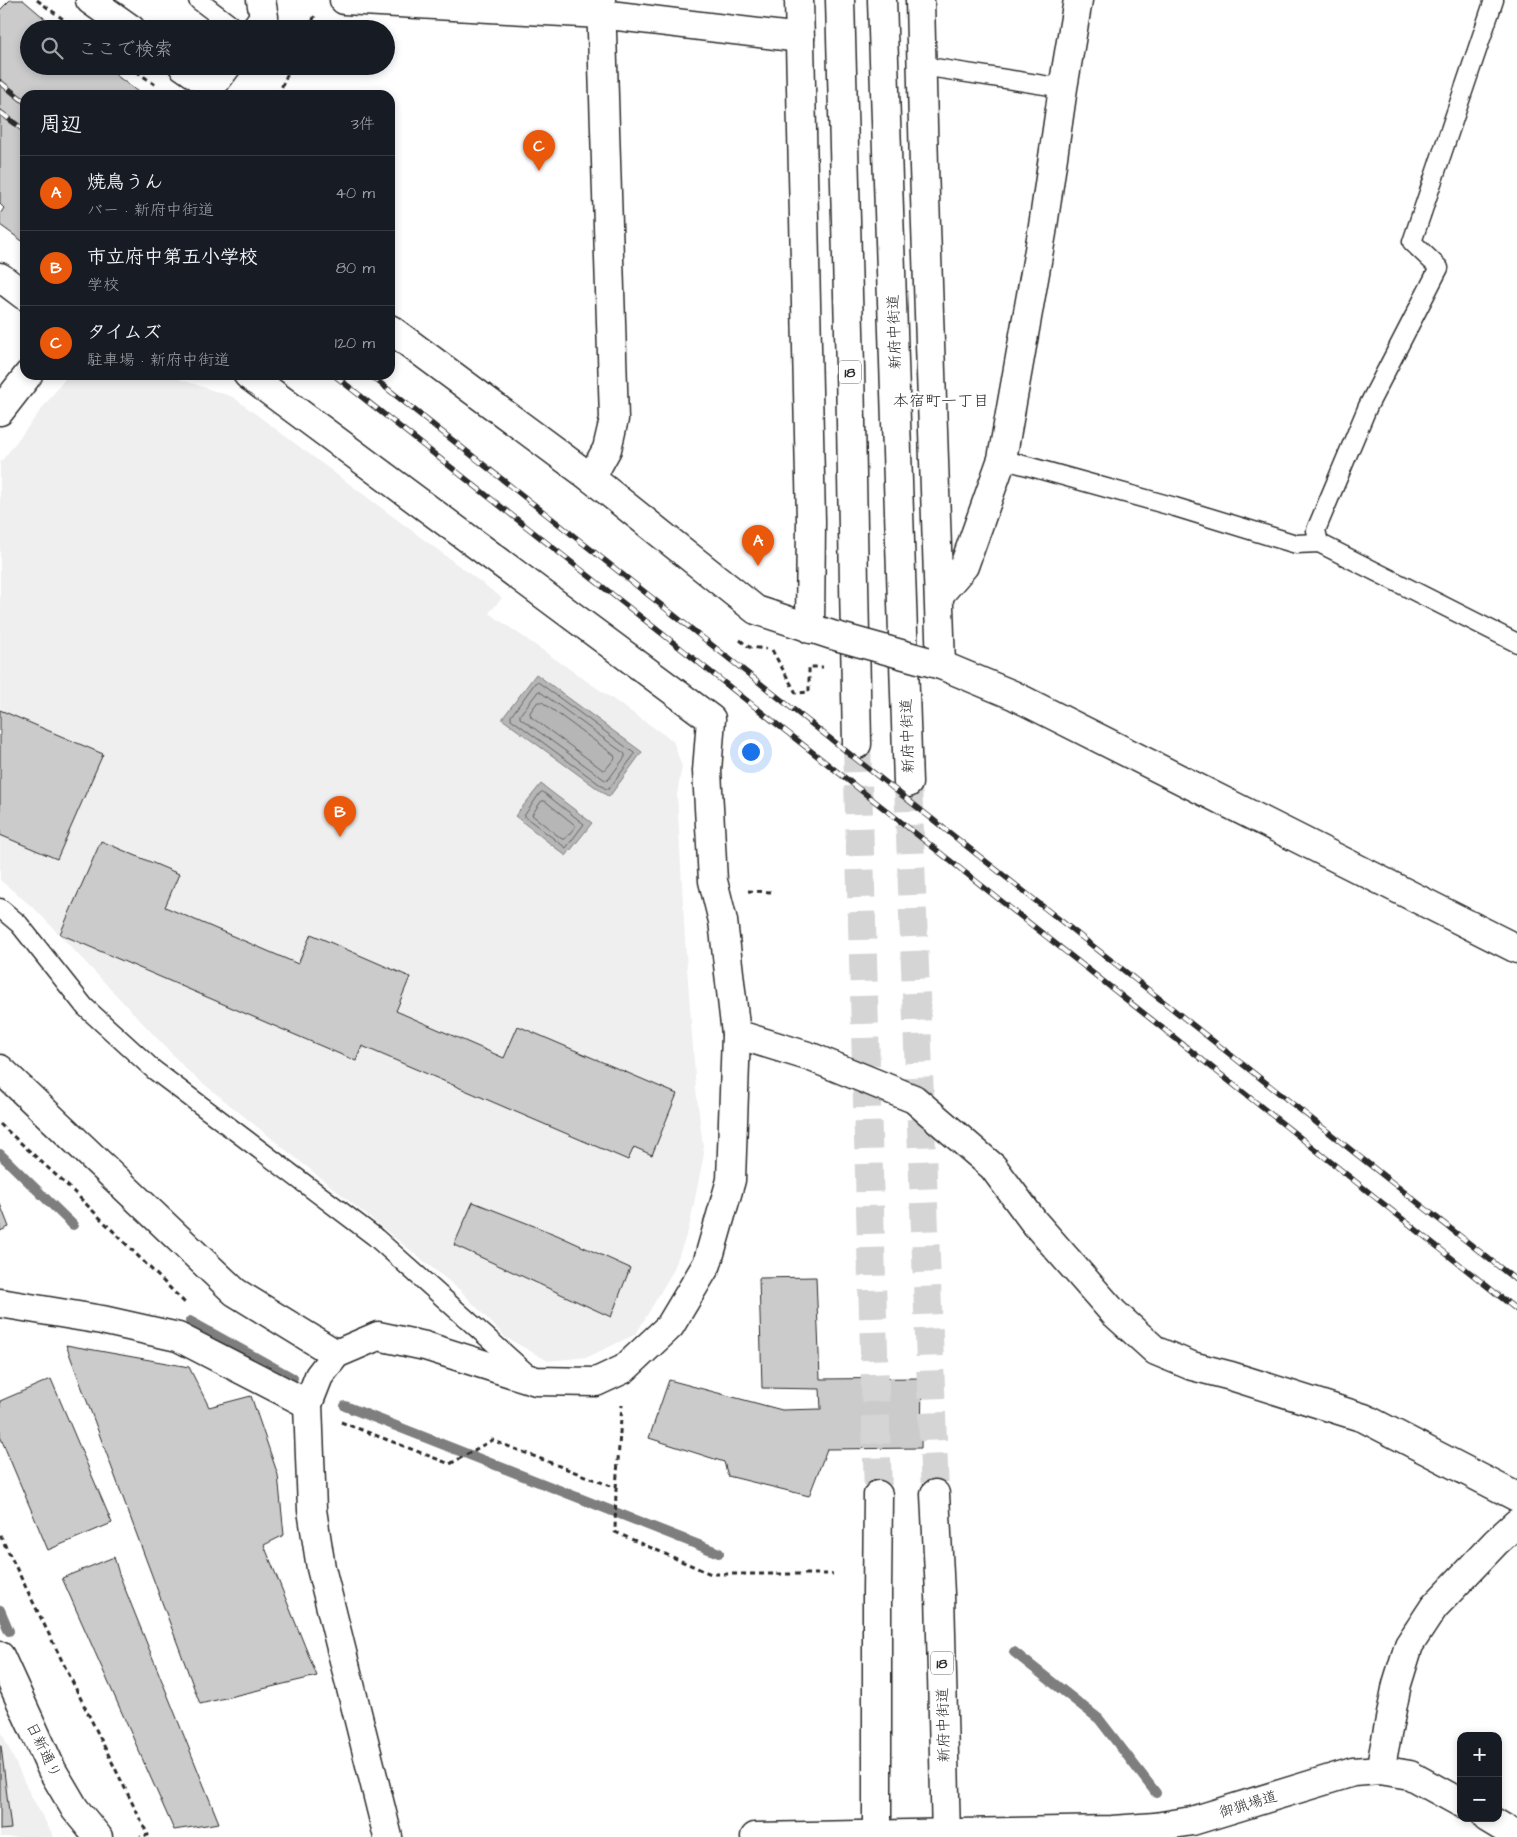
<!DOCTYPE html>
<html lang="ja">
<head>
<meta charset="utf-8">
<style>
	body { margin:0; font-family:"Architects Daughter","Klee One",sans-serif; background:#20242c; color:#f1f3f6 }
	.controls { position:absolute; right:15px; bottom:15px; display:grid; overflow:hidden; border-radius:10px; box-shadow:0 2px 8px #0003 }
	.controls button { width:45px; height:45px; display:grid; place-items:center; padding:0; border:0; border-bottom:1px solid #363941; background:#171b24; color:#f1f3f6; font:25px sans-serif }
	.you { position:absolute; left:750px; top:751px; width:18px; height:18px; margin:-12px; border:4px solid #fff; border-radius:50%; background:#1a73e8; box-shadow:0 0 0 8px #1a73e833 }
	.badge { display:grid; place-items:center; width:32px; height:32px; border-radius:50%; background:#ea580c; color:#fff; font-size:16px; font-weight:700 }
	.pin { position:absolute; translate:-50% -41px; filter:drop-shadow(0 1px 2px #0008) }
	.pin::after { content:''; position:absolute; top:26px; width:18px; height:15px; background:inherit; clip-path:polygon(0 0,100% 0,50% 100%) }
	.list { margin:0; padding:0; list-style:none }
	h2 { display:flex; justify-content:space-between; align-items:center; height:65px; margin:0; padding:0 20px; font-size:21px }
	h2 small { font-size:16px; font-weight:400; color:#9ea1a6 }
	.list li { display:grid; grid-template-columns:32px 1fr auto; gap:15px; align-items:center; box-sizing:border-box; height:75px; padding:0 20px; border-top:1px solid #363941 }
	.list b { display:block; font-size:19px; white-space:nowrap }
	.list p { margin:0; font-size:16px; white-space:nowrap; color:#9ea1a6 }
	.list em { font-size:16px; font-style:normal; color:#9ea1a6 }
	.icon { flex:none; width:28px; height:28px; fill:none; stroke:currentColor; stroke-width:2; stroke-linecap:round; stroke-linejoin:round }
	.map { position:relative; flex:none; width:1517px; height:1837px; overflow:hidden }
	.search { position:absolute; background:#171b24; box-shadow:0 2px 8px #0003; left:20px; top:20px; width:375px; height:55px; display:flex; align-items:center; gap:12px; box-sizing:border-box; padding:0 18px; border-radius:28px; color:#9ea1a6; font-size:19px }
	.panel { position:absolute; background:#171b24; box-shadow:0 2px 8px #0003; left:20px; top:90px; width:375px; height:290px; border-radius:15px }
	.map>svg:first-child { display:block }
</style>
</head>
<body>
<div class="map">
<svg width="1517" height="1837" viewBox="0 0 1517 1837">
	<rect width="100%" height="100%" fill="#fff"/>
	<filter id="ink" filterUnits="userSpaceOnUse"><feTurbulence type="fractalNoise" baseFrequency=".02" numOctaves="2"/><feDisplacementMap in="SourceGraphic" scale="10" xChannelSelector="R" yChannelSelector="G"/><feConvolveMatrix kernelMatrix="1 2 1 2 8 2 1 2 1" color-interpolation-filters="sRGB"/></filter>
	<g filter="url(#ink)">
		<g fill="#efefef">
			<path d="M68,375H167L233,397L502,598L489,613L673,741L682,767L677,794L685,940L696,1089L704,1154L689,1228L673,1271L636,1334L588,1357L548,1361L505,1337L461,1291L189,1072L36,910L0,880V463Z"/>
			<path d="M0,1729L29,1792L54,1837H0Z"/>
		</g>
		<g fill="#b6b6b6" stroke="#7e7e7e">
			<path d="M536,674L642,752L609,797L502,719Z"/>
			<path d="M541,784L592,823L566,856L515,816Z"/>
		</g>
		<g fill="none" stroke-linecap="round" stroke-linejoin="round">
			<g stroke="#636363" stroke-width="1">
				<path d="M538,682L634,753V755L609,789H606L511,719V716L535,683Z"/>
				<path d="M539,691L625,754V757L608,780H605L520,718V715Z"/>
				<path d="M538,702H542L614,755L615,758L606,769L603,770L531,717L530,713Z"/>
				<path d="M543,792L584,824L566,848L524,816L540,793Z"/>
				<path d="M542,801H545L575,825V827L565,839H562L532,815L533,813Z"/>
			</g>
			<g stroke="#7e7e7e" stroke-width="10">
				<path d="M0,1154L73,1225L68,1220"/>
				<path d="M190,1321L293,1378"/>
				<path d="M345,1406L719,1553"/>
				<path d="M0,1610L9,1631"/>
				<path d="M1014,1652L1099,1719L1156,1793"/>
			</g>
		</g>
		<g fill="#cbcbcb" stroke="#2b2b2b">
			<path d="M10,0H23L57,29H29V66H104L142,95H25V243L0,225V214L4,208L0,204V10Z"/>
			<path d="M0,710L103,754L57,859L0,835Z"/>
			<path d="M101,841L179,874L165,907L298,964L311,934L410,977L396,1011L504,1058L518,1026L677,1094L652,1155L634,1147L628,1160L362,1046L356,1061L60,934Z"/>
			<path d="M473,1202L557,1235L630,1268L611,1317L454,1245Z"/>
			<path d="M0,1204L9,1227L0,1231Z"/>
			<path d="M816,1277L820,1379L922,1378L921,1448L827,1449L809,1496L728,1476L724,1462L649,1438L669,1380L782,1410L821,1409L820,1389L762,1388L759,1278Z"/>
			<path d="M66,1345L189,1367L209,1407L251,1396L278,1475L284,1535L264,1545L317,1676L200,1704Z"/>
			<path d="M51,1379L112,1523L48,1550L0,1436V1401Z"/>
			<path d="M114,1557L119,1574L219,1823L174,1830L62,1578Z"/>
			<path d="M0,1746H1L11,1829L0,1830Z"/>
		</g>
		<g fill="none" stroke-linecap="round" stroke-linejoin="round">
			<g stroke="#d5d5d5" stroke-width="28" stroke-dasharray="28 14" stroke-linecap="butt">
				<path d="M857,744L878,1495"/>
				<path d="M908,783L935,1494"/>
			</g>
			<defs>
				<g id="service">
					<path d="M198,0L236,29"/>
					<path d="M922,66L1063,88"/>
					<path d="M1002,459L1175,507L1296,544L1319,543L1517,643"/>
					<path d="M1319,543L1316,530L1368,406L1439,268L1412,242L1494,0"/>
					<path d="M0,908L19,924L85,1007L154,1070L374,1236L528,1374"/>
				</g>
				<g id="minor">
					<path d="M90,0L131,29"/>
					<path d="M344,0L601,14L800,38"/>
					<path d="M255,29L264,17L261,0"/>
					<path d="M183,66L212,86L227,66"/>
					<path d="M0,277L25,296"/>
					<path d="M390,329L591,478L756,610L832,635"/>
					<path d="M248,375L711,719L707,771L713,881L723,921L736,1034L731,1180L707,1264L670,1326L624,1369L596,1382L536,1381L425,1346L378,1336L336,1354L319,1376L308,1404L312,1510L321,1568L388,1837"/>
					<path d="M0,411L28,375"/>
					<path d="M591,478L607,449L614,419L601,0"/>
					<path d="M939,595L964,566L1002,459L1042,233L1063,88L1078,0"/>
					<path d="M926,661L941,665L1013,695L1517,949"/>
					<path d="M736,1034L811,1057L914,1099L993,1167L1034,1222L1114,1313L1156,1351L1192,1366L1231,1376L1364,1418L1517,1497"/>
					<path d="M0,1069L235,1292L336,1354"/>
					<path d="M0,1303L102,1320L178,1337L308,1404"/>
					<path d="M1380,1770L1397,1684L1409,1645L1434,1607L1496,1542L1517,1523"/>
				</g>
				<g id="tertiary">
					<path d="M0,1656L52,1770L75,1809L98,1837"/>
					<path d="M1487,1818L1517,1836"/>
					<path d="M755,1837L1112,1830L1155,1827L1192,1821L1353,1772L1380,1770L1410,1775L1461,1803"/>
				</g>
				<g id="primary">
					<path d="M799,0L811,521L810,629"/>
					<path d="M840,0L850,368L857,744"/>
					<path d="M882,0L908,783"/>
					<path d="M920,0L924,167L941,665"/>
					<path d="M935,1494L940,1594L946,1837"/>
					<path d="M877,1837V1594L878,1495"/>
				</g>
			</defs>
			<use href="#service" stroke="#2b2b2b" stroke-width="21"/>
			<use href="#minor" stroke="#2b2b2b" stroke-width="31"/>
			<use href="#tertiary" stroke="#2b2b2b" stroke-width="31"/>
			<use href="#primary" stroke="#2b2b2b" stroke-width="31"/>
			<g stroke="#2b2b2b" stroke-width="3" stroke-dasharray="5 4" stroke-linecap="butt">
				<path d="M37,0L63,19"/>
				<path d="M309,29L315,15L317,16"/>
				<path d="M129,66L157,86"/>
				<path d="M278,95L291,66"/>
				<path d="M740,640L749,647L766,649"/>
				<path d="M772,650L796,693L809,692V667H823"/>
				<path d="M748,891L772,892"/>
				<path d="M0,1124L70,1188L186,1304"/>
				<path d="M341,1422L450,1464L492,1440L616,1488L615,1532L711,1574H833"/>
				<path d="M616,1488L622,1405"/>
				<path d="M0,1535L148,1835L140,1837"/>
			</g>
			<use href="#service" stroke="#fff" stroke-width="18"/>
			<use href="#minor" stroke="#fff" stroke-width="28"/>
			<use href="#tertiary" stroke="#fff" stroke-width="28"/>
			<use href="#primary" stroke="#fff" stroke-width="28"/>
			<defs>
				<g id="rail">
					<path d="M0,82L25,102"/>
					<path d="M0,112L25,131"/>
					<path d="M334,375L1151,1019L1517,1310"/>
					<path d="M370,375L1517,1281"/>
				</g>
			</defs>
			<use href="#rail" stroke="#2b2b2b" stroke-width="5.5"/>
			<use href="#rail" stroke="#fff" stroke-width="4" stroke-dasharray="11" stroke-linecap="butt"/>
			<defs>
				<path id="minor-bridge" d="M836,636L926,661"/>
			</defs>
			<use href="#minor-bridge" stroke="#2b2b2b" stroke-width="31" stroke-linecap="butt"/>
			<use href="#minor-bridge" stroke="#fff" stroke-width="28"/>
		</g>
	</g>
	<g text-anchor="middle" stroke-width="4.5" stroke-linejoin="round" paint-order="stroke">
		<g fill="#fff" stroke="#6b6b6b" stroke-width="1">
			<rect x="839" y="360.5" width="22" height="23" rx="4"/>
			<rect x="931" y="1651.5" width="22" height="23" rx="4"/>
		</g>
		<g font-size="14" font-weight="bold" fill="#2b2b2b">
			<text x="850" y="377">18</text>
			<text x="942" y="1668">18</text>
		</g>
		<g font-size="15" fill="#2b2b2b" stroke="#fff">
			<text transform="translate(894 332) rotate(-92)" y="5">新府中街道</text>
			<text transform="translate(907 736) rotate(-92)" y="5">新府中街道</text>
			<text transform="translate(943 1725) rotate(-91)" y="5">新府中街道</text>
			<text transform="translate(44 1750) rotate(64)" y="5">日新通り</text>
			<text transform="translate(1248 1804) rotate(-17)" y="5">御猟場道</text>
		</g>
		<g font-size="16" fill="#2b2b2b" stroke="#fff">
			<text x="941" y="406">本宿町一丁目</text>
		</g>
	</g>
</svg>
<div class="controls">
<button>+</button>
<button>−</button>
</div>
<div class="you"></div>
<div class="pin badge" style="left:758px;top:566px">A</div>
<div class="pin badge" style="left:340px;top:837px">B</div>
<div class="pin badge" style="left:539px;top:171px">C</div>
<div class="search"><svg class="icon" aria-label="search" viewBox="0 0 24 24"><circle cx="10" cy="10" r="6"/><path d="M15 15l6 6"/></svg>ここで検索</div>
<section class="panel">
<h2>周辺<small>3件</small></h2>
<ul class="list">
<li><span class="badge">A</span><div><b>焼鳥うん</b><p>バー · 新府中街道</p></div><em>40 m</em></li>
<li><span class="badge">B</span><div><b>市立府中第五小学校</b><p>学校</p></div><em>80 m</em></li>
<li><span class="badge">C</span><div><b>タイムズ</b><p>駐車場 · 新府中街道</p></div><em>120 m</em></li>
</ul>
</section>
</div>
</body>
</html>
